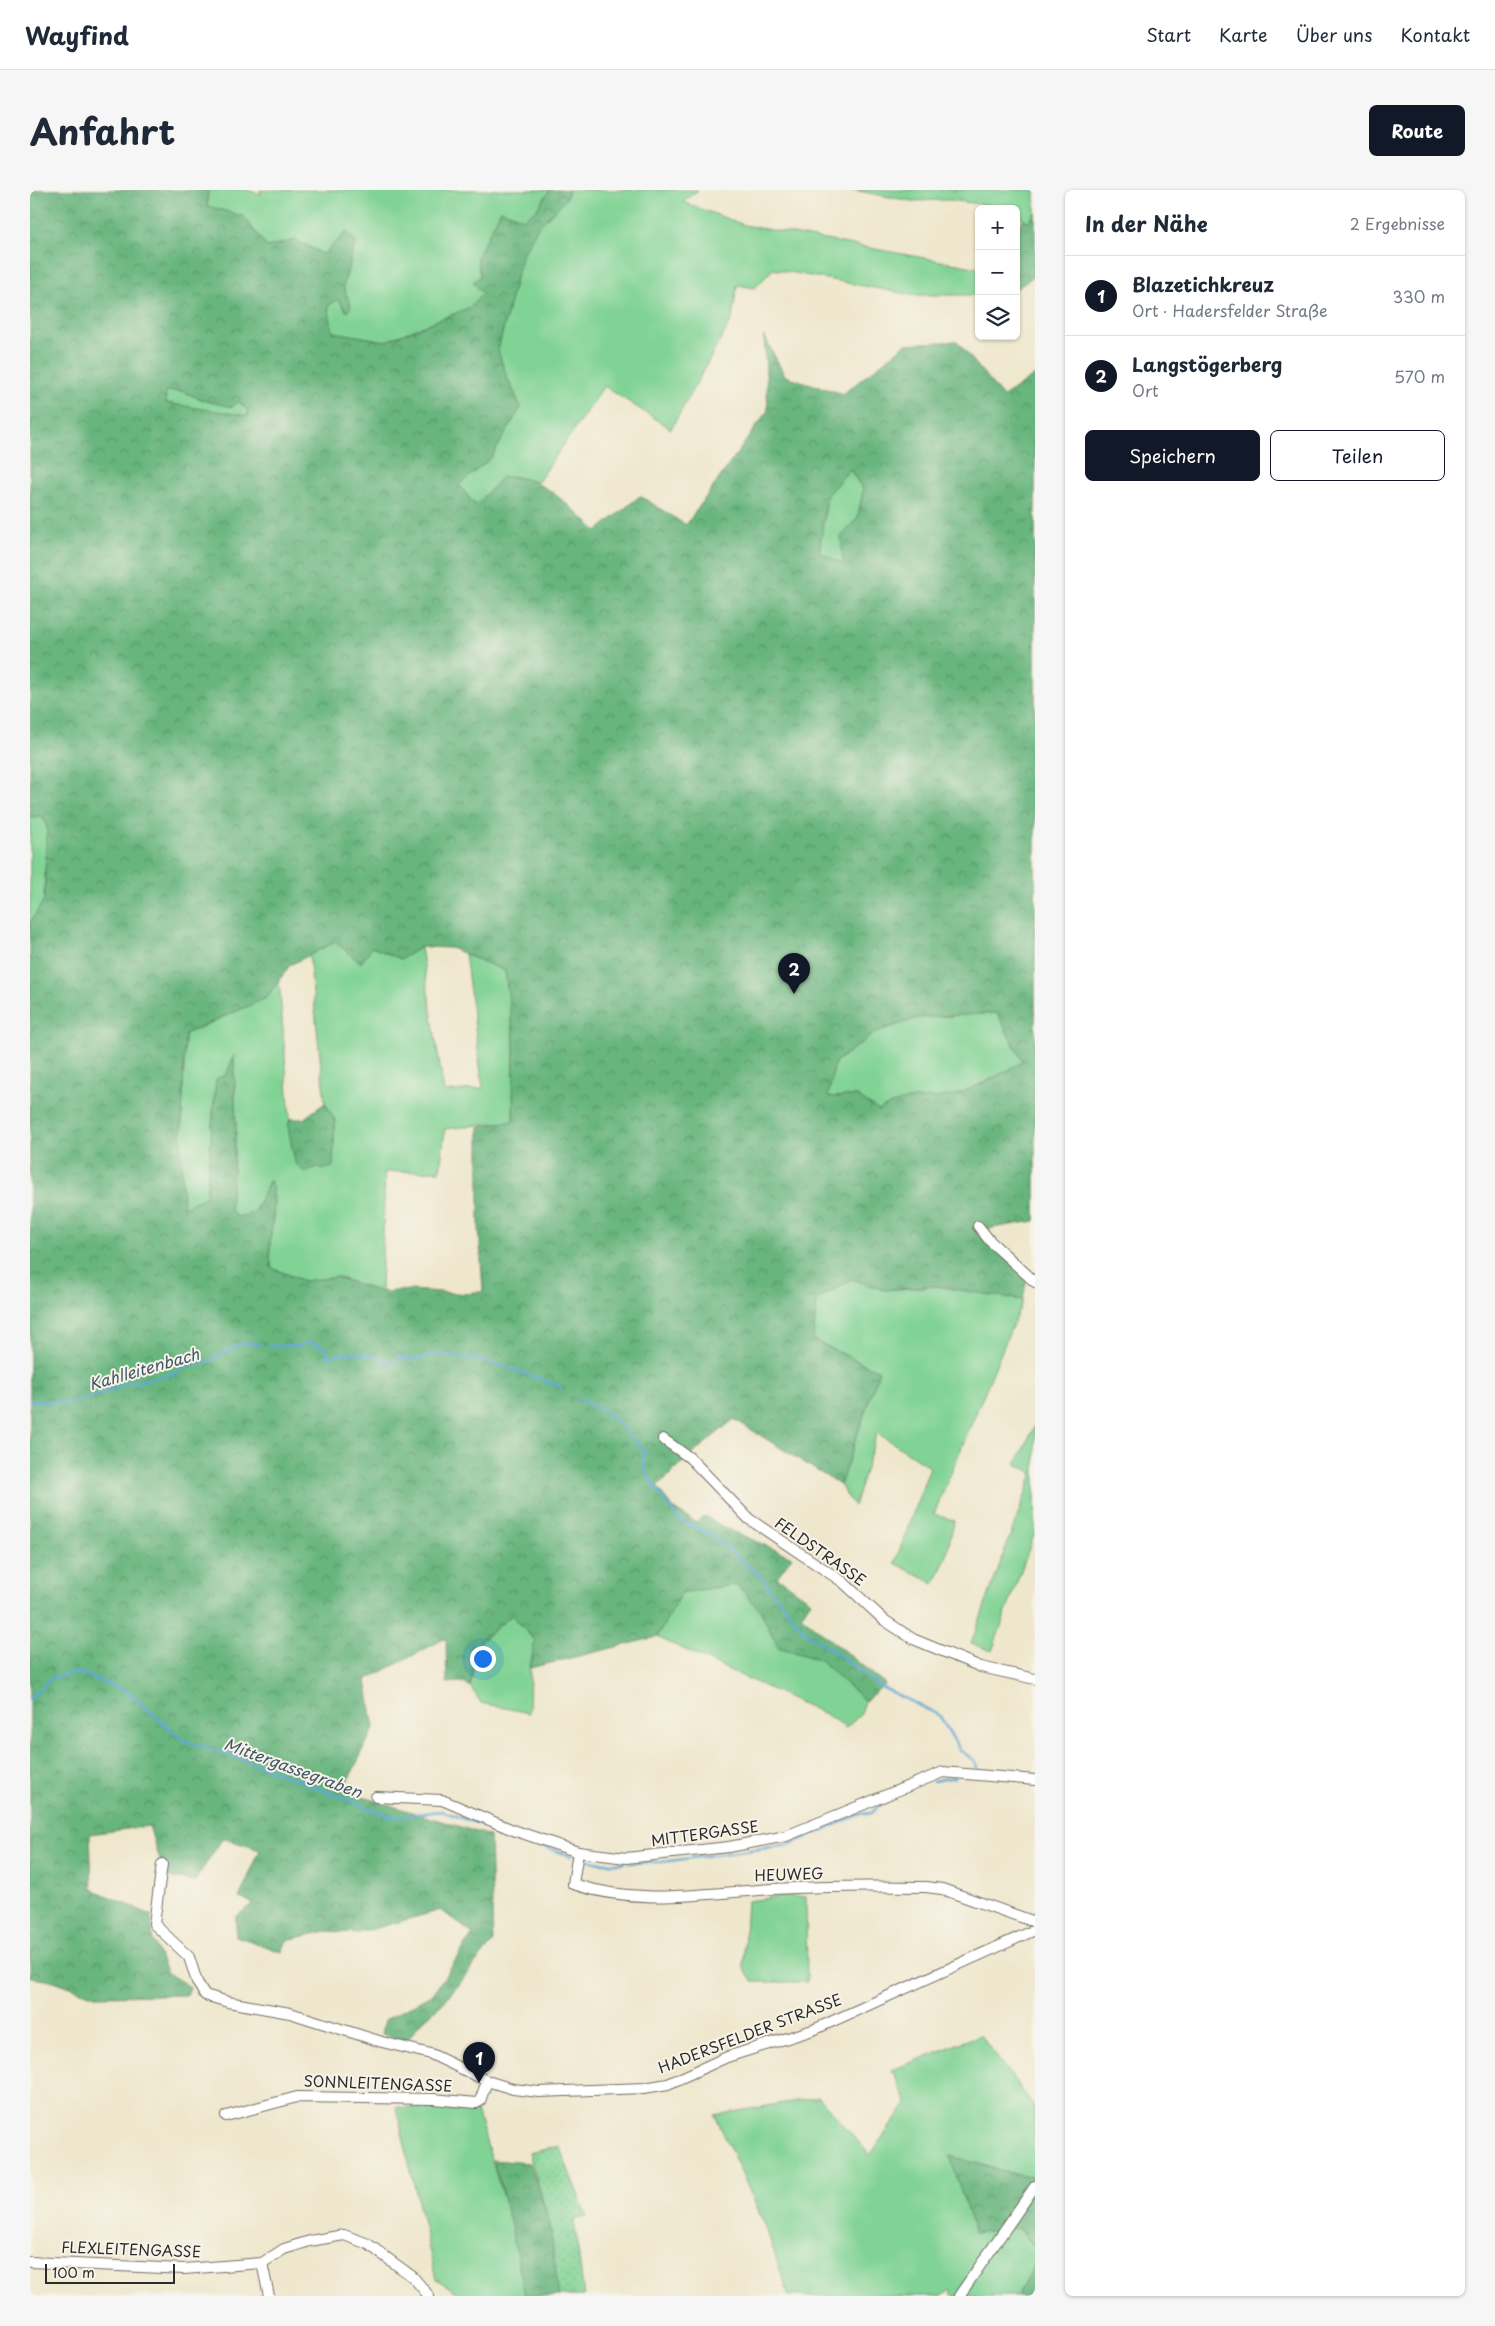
<!DOCTYPE html>
<html lang="de">
<head>
<meta charset="utf-8">
<style>
	body { margin:0; font-family:"Playpen Sans",sans-serif; background:#f6f6f7; color:#1f2937 }
	.controls { position:absolute; right:15px; top:15px; display:grid; overflow:hidden; border-radius:8px; box-shadow:0 1px 4px #0004 }
	.controls button { width:45px; height:45px; display:grid; place-items:center; padding:0; border:0; border-bottom:1px solid #e0e1e3; background:#fff; color:#1f2937; font:25px sans-serif }
	.scale { position:absolute; left:15px; bottom:12px; width:130px; box-sizing:border-box; padding-left:5px; border:2px solid #2b2b2b; border-top:0; font-size:14px; line-height:18px; white-space:nowrap; color:#2b2b2b; -webkit-text-stroke:4px #f7f3e8; paint-order:stroke }
	.you { position:absolute; left:452px; top:1468px; width:18px; height:18px; margin:-12px; border:4px solid #fff; border-radius:50%; background:#1a73e8; box-shadow:0 0 0 8px #1a73e833 }
	.badge { display:grid; place-items:center; width:32px; height:32px; border-radius:50%; background:#111827; color:#fff; font-size:16px; font-weight:700 }
	.pin { position:absolute; translate:-50% -41px; filter:drop-shadow(0 1px 2px #0008) }
	.pin::after { content:''; position:absolute; top:26px; width:18px; height:15px; background:inherit; clip-path:polygon(0 0,100% 0,50% 100%) }
	.list { margin:0; padding:0; list-style:none }
	h2 { display:flex; justify-content:space-between; align-items:center; height:65px; margin:0; padding:0 20px; font-size:21px }
	h2 small { font-size:16px; font-weight:400; color:#747a83 }
	.list li { display:grid; grid-template-columns:32px 1fr auto; gap:15px; align-items:center; box-sizing:border-box; height:80px; padding:0 20px; border-top:1px solid #e0e1e3 }
	.list b { display:block; font-size:19px; white-space:nowrap }
	.list p { margin:0; font-size:16px; white-space:nowrap; color:#747a83 }
	.list em { font-size:16px; font-style:normal; color:#747a83 }
	.actions { display:flex; gap:10px; padding:15px 20px }
	.actions a { flex:1; padding:11px 0; border:1px solid #111827; border-radius:8px; text-align:center; font-size:18px; color:#111827 }
	.actions .main { background:#111827; color:#fff }
	.icon { flex:none; width:28px; height:28px; fill:none; stroke:currentColor; stroke-width:2; stroke-linecap:round; stroke-linejoin:round }
	.map { position:relative; flex:none; width:1005px; height:2106px; overflow:hidden; border-radius:8px }
	header { display:flex; align-items:center; gap:30px; box-sizing:border-box; height:70px; padding:0 25px; background:#fff; border-bottom:1px solid #e0e1e3 }
	header strong { font-size:24px }
	nav { display:flex; gap:28px; margin-inline-start:auto; font-size:18px }
	.intro { display:flex; align-items:center; justify-content:space-between; box-sizing:border-box; height:120px; padding:0 30px }
	h1 { margin:0; font-size:35px }
	.button { padding:12px 22px; border-radius:8px; background:#111827; color:#fff; font-size:18px; font-weight:700 }
	main { display:flex; gap:30px; padding:0 30px }
	aside { flex:1; background:#fff; border-radius:8px; box-shadow:0 1px 4px #0004 }
	.map>svg:first-child { display:block }
</style>
</head>
<body>
<header>
<strong>Wayfind</strong>
<nav><a>Start</a><a>Karte</a><a>Über uns</a><a>Kontakt</a></nav>
</header>
<div class="intro"><h1>Anfahrt</h1><a class="button">Route</a></div>
<main>
<div class="map">
<svg width="1005" height="2106" viewBox="0 0 1005 2106">
	<defs>
		<pattern id="forest-crowns" width="20" height="18" patternUnits="userSpaceOnUse" patternTransform="scale(1.25)"><rect width="20" height="18" fill="#68b57e"/><path d="M2 6a3 3 0 1 1 6 0M12 15a3 3 0 1 1 6 0" fill="none" stroke="#569367"/></pattern>
		<pattern id="garden-dots" width="8" height="8" patternUnits="userSpaceOnUse" patternTransform="scale(1.25)"><rect width="8" height="8" fill="#81d395"/><path d="M2 2h.1M6 6h.1" fill="none" stroke="#70b581" stroke-width="1.8" stroke-linecap="round"/></pattern>
	</defs>
	<rect width="100%" height="100%" fill="#f7f3e8"/>
	<filter id="ink" filterUnits="userSpaceOnUse"><feTurbulence type="fractalNoise" baseFrequency=".02" numOctaves="2"/><feDisplacementMap in="SourceGraphic" scale="10" xChannelSelector="R" yChannelSelector="G"/><feConvolveMatrix kernelMatrix="1 2 1 2 8 2 1 2 1" color-interpolation-filters="sRGB"/></filter>
	<filter id="wash" filterUnits="userSpaceOnUse"><feTurbulence type="fractalNoise" baseFrequency=".0096" numOctaves="4" result="noise"/><feDisplacementMap in="SourceGraphic" scale="20" xChannelSelector="R" yChannelSelector="G"/><feGaussianBlur stdDeviation="1.12" result="paint"/><feColorMatrix in="noise" values="0 0 0 0 0 0 0 0 0 0 0 0 0 0 0 0 0 1.4 0 .05"/><feComposite in="paint" operator="in"/></filter>
	<g filter="url(#wash)">
		<rect width="100%" height="100%" fill="#efe7cd"/>
		<g fill="#81d395" stroke="#567f60">
			<path d="M178,0H216L232,4L229,0H520L508,18L494,29L471,20L447,68L452,103L441,117L356,151L303,142L298,116L308,109L321,116L313,96L326,52L317,42L293,65L266,50L237,57L213,26L177,16Z"/>
			<path d="M539,0H668L653,12L714,35L949,78V105H882L743,79L725,98L707,95L702,129L641,239L574,196L508,292L482,286L446,316L428,294L461,268L491,217L476,185L468,160L491,68L508,37L536,9Z"/>
			<path d="M823,0H1005V23L999,32L986,24V19L920,10L881,11Z"/>
			<path d="M135,201H151L176,211H208L218,221V227L135,213Z"/>
			<path d="M820,279L833,300L828,327L811,347L814,375L789,363L797,305Z"/>
			<path d="M12,626L17,636L14,710L0,733V627Z"/>
			<path d="M305,752L342,757L371,769L391,757L414,902L453,898L435,764L475,781L484,849L483,931L415,939L410,981L355,982L351,1102L307,1087L274,1091L242,1078C234,1050 252,1018 239,991L225,1022L207,1027L200,1020L206,938L204,866L197,884L186,889L176,1007L153,1018L151,958L155,844L236,808L249,790L260,929L258,937L305,930L295,913L279,765Z"/>
			<path d="M967,823L993,872C974,882 940,902 919,906C892,911 873,905 849,921L827,906L797,907L805,872L846,842L887,828Z"/>
			<path d="M822,1089L854,1100L905,1096L993,1110L904,1324L924,1331L916,1368L904,1394L865,1373L900,1277L847,1243L824,1316L810,1295L849,1181L783,1150L787,1110Z"/>
			<path d="M1005,1235V1342L962,1461L941,1454L1003,1283L986,1274Z"/>
			<path d="M706,1394L730,1420L748,1457L790,1470L835,1511L831,1524L816,1538L797,1525L627,1447L651,1403Z"/>
			<path d="M482,1425L505,1451L500,1478L499,1523L451,1513L440,1496L448,1453Z"/>
			<path d="M755,1706L776,1707L777,1792H723L713,1776L717,1711Z"/>
			<path d="M950,1845L1005,1917V1985L992,1986L921,1966L1005,2057V2074L989,2106H922L921,2100L911,2106H759L735,2035L685,1925L789,1907L840,1965L877,1913L862,1880Z"/>
			<path d="M366,1917L447,1921L481,2035L495,2106H433L406,2089Z"/>
		</g>
		<g fill="url(#forest-crowns)" stroke="#4a7054" fill-rule="evenodd">
			<path d="M0,0H178L177,16L213,26L237,57L266,50L293,64L317,42L326,52L313,96L321,116L317,122L308,109L298,116L303,142L356,151L441,117L452,103L443,92L451,86L447,68L471,20L494,29L508,18L520,0H539L536,9L508,37L491,68L468,160L476,185L491,217L461,268L429,295L446,316L472,287C511,283 539,317 567,341L610,306L656,335L738,220L734,146L755,186L813,204L876,154L927,151L973,207L1005,185V1031L956,1039L969,1056L998,1082L993,1110L905,1096L854,1100L822,1089L787,1110L783,1150L849,1181L810,1295L704,1229L653,1272L627,1297L644,1319L666,1333L675,1326L693,1337L762,1367L747,1387L781,1411L771,1426L855,1494L835,1511L790,1470L748,1457L730,1420L706,1394L651,1403L627,1447L500,1478L505,1451L482,1425L448,1453L440,1496L430,1492L417,1493L416,1448L336,1490L344,1538L313,1601L460,1646L463,1752L413,1813L389,1834L377,1851L352,1844L355,1830L403,1804L443,1744L411,1720L329,1743L296,1741L257,1750L252,1762L206,1746V1727L223,1713L209,1708L230,1660L193,1648L164,1692L135,1686L119,1636L60,1644L62,1699L121,1725L123,1750L136,1782L160,1797L157,1805L65,1806L24,1791L0,1788V733L14,710L17,637L12,626L0,627ZM151,201L176,211L202,217L209,211L218,221V226L136,213V201ZM820,279L833,300L828,327L811,347L813,374L789,362L797,305ZM305,752L331,773L342,757L371,769L391,757L421,758L475,781L484,849L483,931L449,937V1038L453,1102H442L441,1104L380,1100L351,1102L306,1087L274,1091L242,1078C234,1049 251,1019 240,990L224,1022L207,1027L200,1020L206,938L204,865L197,884L186,889L176,1007L153,1017L151,958L155,844L236,808L260,775ZM967,823L993,871C976,882 938,902 919,906C892,911 873,905 849,921L827,906L798,907L805,872L846,842L887,828Z"/>
			<path d="M1005,23V85L986,99V39L993,29L999,32Z"/>
			<path d="M295,913L305,930L303,977L295,979L288,977L274,982L265,973L258,937L260,929H273Z"/>
			<path d="M920,1966L992,1986L1005,1985V2057L989,2038L944,2043Z"/>
			<path d="M463,1970L500,1973L520,2035L529,2106H495L481,2035Z"/>
			<path d="M1005,2074V2106H989L988,2104Z"/>
		</g>
		<path fill="url(#garden-dots)" stroke="#567f60" d="M529,1956L557,2027L544,2030L554,2106H529L520,2035L499,1963Z"/>
		<g fill="none" stroke-linecap="round" stroke-linejoin="round">
			<g stroke="#60a8d7" stroke-width="2.5">
				<path d="M238,1156H270L278,1152L296,1158L298,1167C315,1160 348,1163 362,1173L369,1166C393,1176 391,1163 409,1164C453,1167 492,1182 531,1197"/>
				<path d="M549,1209L579,1224L614,1260V1278L631,1306L649,1330L680,1344L730,1386L774,1441L809,1465L847,1495L909,1525L930,1560L946,1572L947,1581"/>
				<path d="M0,1211L38,1213L69,1205L95,1194L147,1183L155,1176L180,1171L212,1153L230,1154"/>
				<path d="M0,1508L23,1487L48,1482L99,1503L153,1550L220,1572L362,1627L412,1621L541,1666"/>
				<path d="M957,1581H990L1005,1585"/>
				<path d="M903,1591L925,1587"/>
				<path d="M558,1670L570,1673H594"/>
				<path d="M599,1673L632,1672L758,1655L830,1624L842,1623L849,1615L861,1610"/>
			</g>
		</g>
	</g>
	<g filter="url(#ink)">
		<g fill="none" stroke-linecap="round" stroke-linejoin="round">
			<defs>
				<g id="minor">
					<path d="M948,1036L960,1051L1005,1092"/>
					<path d="M633,1249L660,1268L719,1329L813,1392L854,1430L883,1449L951,1477L1005,1489"/>
					<path d="M346,1607L412,1610L483,1640L548,1662L596,1668L699,1657L756,1646L913,1582L1005,1590"/>
					<path d="M548,1662L543,1694C609,1716 676,1703 743,1699C794,1696 846,1696 896,1697L912,1699L1005,1732"/>
					<path d="M132,1674L124,1734L159,1767L167,1792L175,1805L198,1812L260,1823L352,1852L401,1864L457,1891L483,1899L509,1902L614,1898L638,1894L697,1867L783,1840L1005,1740"/>
					<path d="M196,1926L267,1907L403,1909L446,1913L450,1911L457,1891"/>
					<path d="M0,2072L154,2079L232,2073L254,2059L280,2051L314,2045L338,2054L383,2087L399,2106"/>
					<path d="M232,2073L239,2106"/>
					<path d="M929,2106L1005,1996"/>
				</g>
			</defs>
			<use href="#minor" stroke="#706d64" stroke-width="12"/>
			<use href="#minor" stroke="#fff" stroke-width="10"/>
		</g>
	</g>
	<g text-anchor="middle" stroke-width="4" stroke-linejoin="round" paint-order="stroke">
		<g font-size="15" fill="#2b2b2b" stroke="#f7f3e8">
			<text transform="translate(790 1362) rotate(35)" y="5">FELDSTRASSE</text>
			<text transform="translate(675 1644) rotate(-8)" y="5">MITTERGASSE</text>
			<text transform="translate(759 1685) rotate(-2)" y="5">HEUWEG</text>
			<text transform="translate(720 1844) rotate(-21)" y="5">HADERSFELDER STRASSE</text>
			<text transform="translate(348 1894) rotate(2)" y="5">SONNLEITENGASSE</text>
			<text transform="translate(101 2060) rotate(2)" y="5">FLEXLEITENGASSE</text>
		</g>
		<g font-size="16" font-style="italic" fill="#3e5767" stroke="#f7f3e8">
			<text transform="translate(114 1179) rotate(-16)" y="6">Kahlleitenbach</text>
			<text transform="translate(263 1578) rotate(20)" y="6">Mittergassegraben</text>
		</g>
	</g>
</svg>
<div class="controls">
<button>+</button>
<button>−</button>
<button><svg class="icon" aria-label="layers" viewBox="0 0 24 24"><path d="M12 4l9 5-9 5-9-5zM3 14l9 5 9-5"/></svg></button>
</div>
<div class="scale">100 m</div>
<div class="you"></div>
<div class="pin badge" style="left:449px;top:1893px">1</div>
<div class="pin badge" style="left:764px;top:804px">2</div>
</div>
<aside>
<h2>In der Nähe<small>2 Ergebnisse</small></h2>
<ul class="list">
<li><span class="badge">1</span><div><b>Blazetichkreuz</b><p>Ort · Hadersfelder Straße</p></div><em>330 m</em></li>
<li><span class="badge">2</span><div><b>Langstögerberg</b><p>Ort</p></div><em>570 m</em></li>
</ul>
<div class="actions"><a class="main">Speichern</a><a>Teilen</a></div>
</aside>
</main>
</body>
</html>
